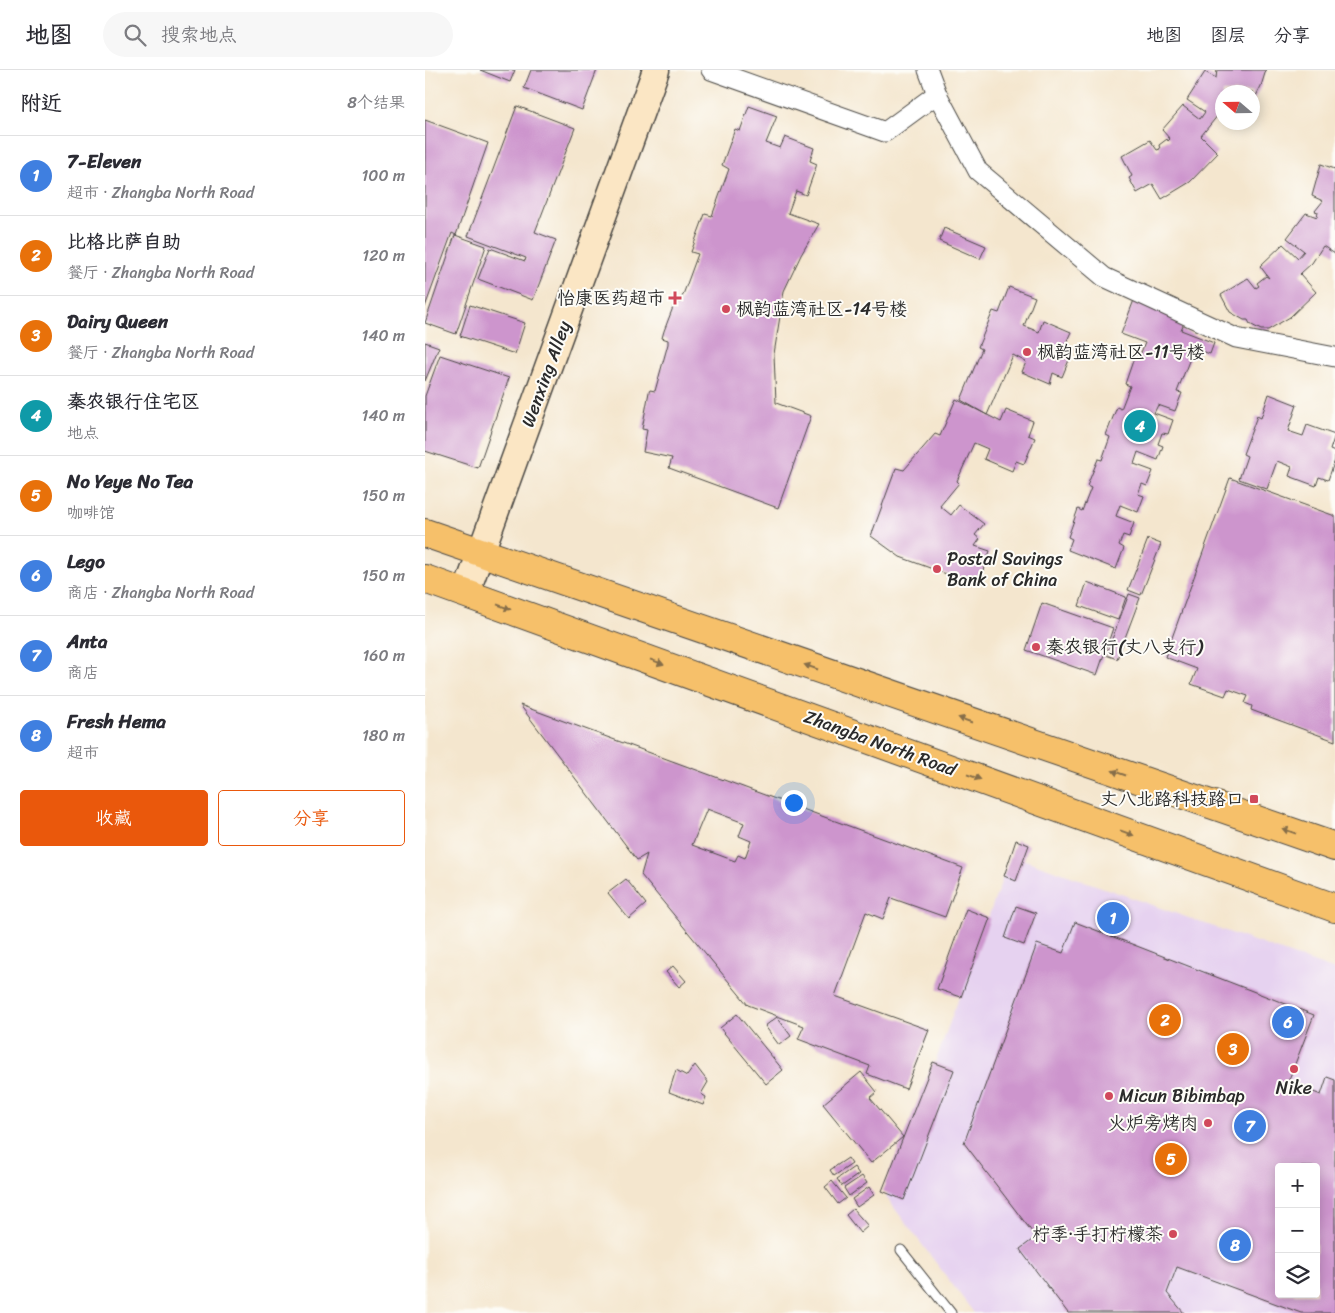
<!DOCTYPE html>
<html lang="zh">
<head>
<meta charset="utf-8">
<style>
	body { margin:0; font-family:Sriracha,"LXGW WenKai TC",sans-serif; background:#f7f7f7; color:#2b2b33 }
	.controls { position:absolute; right:15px; bottom:15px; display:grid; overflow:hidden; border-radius:5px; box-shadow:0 2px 12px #0003 }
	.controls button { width:45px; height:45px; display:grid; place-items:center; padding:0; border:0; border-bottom:1px solid #e1e1e2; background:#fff; color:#2b2b33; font:25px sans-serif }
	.compass { position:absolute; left:790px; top:15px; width:45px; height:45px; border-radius:50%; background:#fff; box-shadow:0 2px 12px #0003; rotate:290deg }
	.you { position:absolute; left:368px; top:732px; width:18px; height:18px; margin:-12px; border:4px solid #fff; border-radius:50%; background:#1a73e8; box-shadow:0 0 0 8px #1a73e833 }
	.badge { display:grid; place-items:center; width:32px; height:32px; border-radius:50%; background:#ea580c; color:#fff; font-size:16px; font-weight:700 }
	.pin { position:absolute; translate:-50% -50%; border:2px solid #fff; box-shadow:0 1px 5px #0006 }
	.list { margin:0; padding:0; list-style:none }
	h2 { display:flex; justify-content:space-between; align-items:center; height:65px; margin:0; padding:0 20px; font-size:21px }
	h2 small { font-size:16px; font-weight:400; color:#7c7c81 }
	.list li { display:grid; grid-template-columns:32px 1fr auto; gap:15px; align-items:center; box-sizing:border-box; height:80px; padding:0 20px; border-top:1px solid #e1e1e2 }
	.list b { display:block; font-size:19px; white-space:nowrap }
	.list p { margin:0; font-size:16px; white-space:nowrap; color:#7c7c81 }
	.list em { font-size:16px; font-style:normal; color:#7c7c81 }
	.actions { display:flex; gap:10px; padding:15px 20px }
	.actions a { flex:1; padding:11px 0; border:1px solid #ea580c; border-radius:5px; text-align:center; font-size:18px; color:#ea580c }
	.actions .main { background:#ea580c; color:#fff }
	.icon { flex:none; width:28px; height:28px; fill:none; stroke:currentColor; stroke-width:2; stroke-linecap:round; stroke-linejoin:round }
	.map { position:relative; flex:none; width:910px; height:1243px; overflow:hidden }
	header { display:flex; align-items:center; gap:30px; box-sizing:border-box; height:70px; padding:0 25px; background:#fff; border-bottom:1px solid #e1e1e2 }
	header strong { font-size:24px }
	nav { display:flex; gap:28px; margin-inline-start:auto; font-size:18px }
	.search { width:350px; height:45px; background:#f7f7f7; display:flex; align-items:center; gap:12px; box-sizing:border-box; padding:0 18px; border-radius:28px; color:#7c7c81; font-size:19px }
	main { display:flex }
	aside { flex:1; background:#fff }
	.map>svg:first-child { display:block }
</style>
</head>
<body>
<header>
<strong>地图</strong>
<div class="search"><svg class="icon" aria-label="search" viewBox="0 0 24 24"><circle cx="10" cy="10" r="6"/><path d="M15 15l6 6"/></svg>搜索地点</div>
<nav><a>地图</a><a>图层</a><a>分享</a></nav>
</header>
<main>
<aside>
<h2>附近<small>8个结果</small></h2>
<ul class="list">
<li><span class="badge" style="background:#3f7fe0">1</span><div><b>7-Eleven</b><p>超市 · Zhangba North Road</p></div><em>100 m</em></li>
<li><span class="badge" style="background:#e8710a">2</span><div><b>比格比萨自助</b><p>餐厅 · Zhangba North Road</p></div><em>120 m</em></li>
<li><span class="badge" style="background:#e8710a">3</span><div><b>Dairy Queen</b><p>餐厅 · Zhangba North Road</p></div><em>140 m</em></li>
<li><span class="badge" style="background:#0f9aa8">4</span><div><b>秦农银行住宅区</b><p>地点</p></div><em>140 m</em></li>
<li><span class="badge" style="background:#e8710a">5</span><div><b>No Yeye No Tea</b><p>咖啡馆</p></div><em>150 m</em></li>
<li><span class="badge" style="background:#3f7fe0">6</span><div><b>Lego</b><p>商店 · Zhangba North Road</p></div><em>150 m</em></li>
<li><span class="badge" style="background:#3f7fe0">7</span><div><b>Anta</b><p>商店</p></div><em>160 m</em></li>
<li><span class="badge" style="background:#3f7fe0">8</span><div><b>Fresh Hema</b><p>超市</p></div><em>180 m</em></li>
</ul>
<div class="actions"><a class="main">收藏</a><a>分享</a></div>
</aside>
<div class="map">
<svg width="910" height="1243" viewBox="0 0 910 1243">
	<rect width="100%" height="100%" fill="#fdfcf7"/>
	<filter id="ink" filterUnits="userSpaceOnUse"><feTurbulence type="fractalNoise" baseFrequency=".02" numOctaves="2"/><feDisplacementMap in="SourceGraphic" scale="10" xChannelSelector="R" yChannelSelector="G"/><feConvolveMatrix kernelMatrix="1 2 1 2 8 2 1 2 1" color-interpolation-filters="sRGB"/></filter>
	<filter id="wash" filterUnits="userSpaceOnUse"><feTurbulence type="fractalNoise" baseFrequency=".0096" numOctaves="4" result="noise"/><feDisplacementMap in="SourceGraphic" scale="20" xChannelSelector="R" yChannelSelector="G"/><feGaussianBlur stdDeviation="1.12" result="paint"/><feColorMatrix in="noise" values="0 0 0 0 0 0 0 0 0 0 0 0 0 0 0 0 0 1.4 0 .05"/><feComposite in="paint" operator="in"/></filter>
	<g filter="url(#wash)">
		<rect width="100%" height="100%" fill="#f4e6ce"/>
		<path fill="#e6d2f0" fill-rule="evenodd" d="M586,785L910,900V1243H549L461,1127ZM854,1097H891V1224H854Z"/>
		<g id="blocks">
			<g fill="#cd95cd" fill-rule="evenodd">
				<path d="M55,0H90L85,12Z"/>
				<path d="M106,0H172L157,40L99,18Z"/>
				<path d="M792,0H841L836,16L828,32V22H798V39L776,66L793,83L765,112L737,129L728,114L712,123L704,108L707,106L697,86L725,70L732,80L735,79L734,75L742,69L743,71L745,69L737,60L758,36L775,49L780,42L762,30L780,2L791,8Z"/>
				<path d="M92,36L150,58L110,162L131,170L108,230L53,209L65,178L100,191L101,188L43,166Z"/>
				<path d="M324,36L352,46L341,73L355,78L360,67L389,78L385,91L392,94L381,125L371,121L363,143L394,154L376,185L359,221L349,284L351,333L386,346L353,438L244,398L247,388L218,382L222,360L217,359L224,322L225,320L230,321L243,274V270L237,268L239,261L250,232L255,233L273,184L266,182L280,144L287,146L304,99L297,95L310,59L315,61Z"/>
				<path d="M0,50L63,73L31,165L27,163L0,237Z"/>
				<path d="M896,94L910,99V184L898,176L887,193L875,204L891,222L865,247L843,260H836L825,254L823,250H819L805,242L796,225L823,208L831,218L834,216L832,213L841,206L844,208L835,196L858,174L873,188L879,181L862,168L881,143L892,147L893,142L890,141L898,131L887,126Z"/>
				<path d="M519,158L561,176L555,189L514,171Z"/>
				<path d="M30,165L61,176L31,264L0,253Z"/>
				<path d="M584,217L610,227L599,256L614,262L618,250L646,262L640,275L649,278L637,307L628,303L625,314L597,302L601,292L588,285L562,345L536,330L557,279L553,277L568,241L574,243Z"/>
				<path d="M714,217L760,250L756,260L789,273L785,284L769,278L752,322L757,323L750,341L733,335L729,343L748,350L743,364L737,363L733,374L738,376L733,390L713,382L709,394L728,401L722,416L717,414L713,424L719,426L713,442L695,435L691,446L709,453L704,467L698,465L694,475L699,478L691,499L643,480L647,469L643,467L653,439L657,441L666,418L662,416L673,389L677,390L685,367L681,365L692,337L696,339L705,316L700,314L710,285L714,287L720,273L696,264Z"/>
				<path d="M45,235L100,253L90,284L35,266Z"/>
				<path d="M0,272L14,277L0,311Z"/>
				<path d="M15,285L84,308L53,398L0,381V326Z"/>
				<path d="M844,324L872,335L863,361L878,366L882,355L910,365L905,380L910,382V390L903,410L894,407L891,416L864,406L867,397L852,391L842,419L814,409L822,386L818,384L832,346L836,348Z"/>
				<path d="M531,329L576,352L581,340L608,351L603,365L610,368L599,394L591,391L587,401L559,389L563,379L549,373L532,411L534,413L515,436L526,445L534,435L559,454L550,465L555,469L550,476L565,481L555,508L546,513L475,487L446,466L471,398L479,400L510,364L515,366Z"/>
				<path d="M805,408L910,446V671L826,640L827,636L820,633L823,626L803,619L800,626L766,614L772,599L740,587Z"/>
				<path d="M723,469L736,474L716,525L703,520Z"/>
				<path d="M662,512L701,527L693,550L654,536Z"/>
				<path d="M704,524L715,528L692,589L681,585Z"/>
				<path d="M617,533L688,558L672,605L601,580Z"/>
				<path d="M95,635L538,798L520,847L466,828L458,849L441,842L410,926L504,960L481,1019L442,1004L445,996L373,969L379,956L323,935L216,805L222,784L212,790ZM282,739L319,753L314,766L326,771L320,788L313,785L310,791L267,775Z"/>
				<path d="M591,770L604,775L591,811L579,806Z"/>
				<path d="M201,809L221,834L204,849L183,823Z"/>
				<path d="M591,836L611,843L599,875L580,868Z"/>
				<path d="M541,839L565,848L536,927L512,919Z"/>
				<path d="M650,852L889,945L863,1012L896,1025L902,1007L910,1010V1243H876L752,1197L742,1223L759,1243H643L596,1181L595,1179L611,1167L539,1073L612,874L638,883ZM854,1097H891V1224H854Z"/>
				<path d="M248,896L261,911L254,917L241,902Z"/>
				<path d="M312,944L358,1000L341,1014L295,958Z"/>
				<path d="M352,947L366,966L354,975L340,956Z"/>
				<path d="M508,992L529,1000L479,1130L457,1121Z"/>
				<path d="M270,995L283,1012L276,1024L281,1027L278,1035L244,1022L251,1000L262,1006Z"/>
				<path d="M436,1002L452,1022L445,1028L478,1067L446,1093L398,1034Z"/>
				<path d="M423,1088L427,1094L409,1106L405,1100Z"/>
				<path d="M429,1097L434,1104L417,1116L412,1109Z"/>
				<path d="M437,1106L442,1113L424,1126L419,1118Z"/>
				<path d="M407,1111L421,1128L413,1134L400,1117Z"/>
				<path d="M444,1117L449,1125L432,1137L427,1129Z"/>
				<path d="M428,1139L443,1156L435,1163L421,1145Z"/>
			</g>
		</g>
	</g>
	<g filter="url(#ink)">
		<use href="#blocks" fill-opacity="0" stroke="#494743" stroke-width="1"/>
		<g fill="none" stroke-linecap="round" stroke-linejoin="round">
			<defs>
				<path id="lane" d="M476,1180L526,1243"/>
				<g id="street">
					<path d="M286,0L460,62L512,24"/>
					<path d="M503,0L512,24L553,101L679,207L811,268L910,287"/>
				</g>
				<path id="secondary" d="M41,523L231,0"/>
				<g id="primary">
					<path d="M0,463L910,777"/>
					<path d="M0,509L910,838"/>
				</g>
			</defs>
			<use href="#lane" stroke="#494743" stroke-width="11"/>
			<use href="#street" stroke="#494743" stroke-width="21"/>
			<use href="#secondary" stroke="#494743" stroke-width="29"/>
			<use href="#primary" stroke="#494743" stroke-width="30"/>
			<use href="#lane" stroke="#fff" stroke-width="9"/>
			<use href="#street" stroke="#fff" stroke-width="19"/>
			<use href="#secondary" stroke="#fbe6c4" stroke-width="26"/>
			<use href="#primary" stroke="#f6c06b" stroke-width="28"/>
		</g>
		<defs><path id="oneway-solid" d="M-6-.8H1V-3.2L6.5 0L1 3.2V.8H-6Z" transform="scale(1.25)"/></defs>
		<g fill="#866e48">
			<use href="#oneway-solid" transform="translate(79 537) rotate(20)"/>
			<use href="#oneway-solid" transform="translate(232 592) rotate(20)"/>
			<use href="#oneway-solid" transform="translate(386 597) rotate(-161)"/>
			<use href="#oneway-solid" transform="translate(540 650) rotate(-161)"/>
			<use href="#oneway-solid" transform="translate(694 703) rotate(-161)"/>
			<use href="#oneway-solid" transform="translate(549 707) rotate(20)"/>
			<use href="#oneway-solid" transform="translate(864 761) rotate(-161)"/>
			<use href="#oneway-solid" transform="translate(702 763) rotate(20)"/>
		</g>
	</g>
	<g fill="#d1495b" stroke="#fdfcf7" stroke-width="2">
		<path d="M247.5 220.5h5v5h5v5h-5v5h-5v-5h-5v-5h5z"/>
		<circle cx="301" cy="239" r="5"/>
		<circle cx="602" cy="282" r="5"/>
		<circle cx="512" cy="499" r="5"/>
		<circle cx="611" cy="577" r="5"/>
		<rect x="824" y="724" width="10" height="10" rx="2.5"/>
		<circle cx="869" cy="999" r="5"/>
		<circle cx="684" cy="1026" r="5"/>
		<circle cx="783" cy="1053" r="5"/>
		<circle cx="748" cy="1164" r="5"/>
	</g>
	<g text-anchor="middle" stroke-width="4" stroke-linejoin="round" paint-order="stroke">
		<g font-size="18" fill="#2b2b2b" stroke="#fdfcf7" text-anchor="start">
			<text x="240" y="234" text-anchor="end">怡康医药超市</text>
			<text x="311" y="245">枫韵蓝湾社区-14号楼</text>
			<text x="612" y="288">枫韵蓝湾社区-11号楼</text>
			<text x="522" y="495">Postal Savings<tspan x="522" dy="21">Bank of China</tspan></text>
			<text x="621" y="583">秦农银行(丈八支行)</text>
			<text x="819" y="735" text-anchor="end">丈八北路科技路口</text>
			<text x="869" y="1024" text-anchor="middle">Nike</text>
			<text x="694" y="1032">Micun Bibimbap</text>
			<text x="773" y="1059" text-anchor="end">火炉旁烤肉</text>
			<text x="738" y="1170" text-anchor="end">柠季·手打柠檬茶</text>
		</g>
		<g font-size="18" fill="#2b2b2b" stroke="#fdfcf7">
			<text transform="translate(121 304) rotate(-70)" y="6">Wenxing Alley</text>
			<text transform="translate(455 673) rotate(20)" y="6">Zhangba North Road</text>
		</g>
	</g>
</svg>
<div class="controls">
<button>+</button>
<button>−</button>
<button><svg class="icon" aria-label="layers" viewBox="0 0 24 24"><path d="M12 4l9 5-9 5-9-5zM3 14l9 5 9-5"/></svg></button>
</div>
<svg class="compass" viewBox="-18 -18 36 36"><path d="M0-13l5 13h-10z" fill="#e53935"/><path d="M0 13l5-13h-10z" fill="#7c7c81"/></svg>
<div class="you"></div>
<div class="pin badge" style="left:688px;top:848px;background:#3f7fe0">1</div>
<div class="pin badge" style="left:740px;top:950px;background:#e8710a">2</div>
<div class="pin badge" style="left:808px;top:979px;background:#e8710a">3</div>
<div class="pin badge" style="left:715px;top:356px;background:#0f9aa8">4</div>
<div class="pin badge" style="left:746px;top:1089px;background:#e8710a">5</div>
<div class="pin badge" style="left:863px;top:952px;background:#3f7fe0">6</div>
<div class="pin badge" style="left:825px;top:1056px;background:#3f7fe0">7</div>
<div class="pin badge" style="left:810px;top:1175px;background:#3f7fe0">8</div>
</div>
</main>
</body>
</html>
